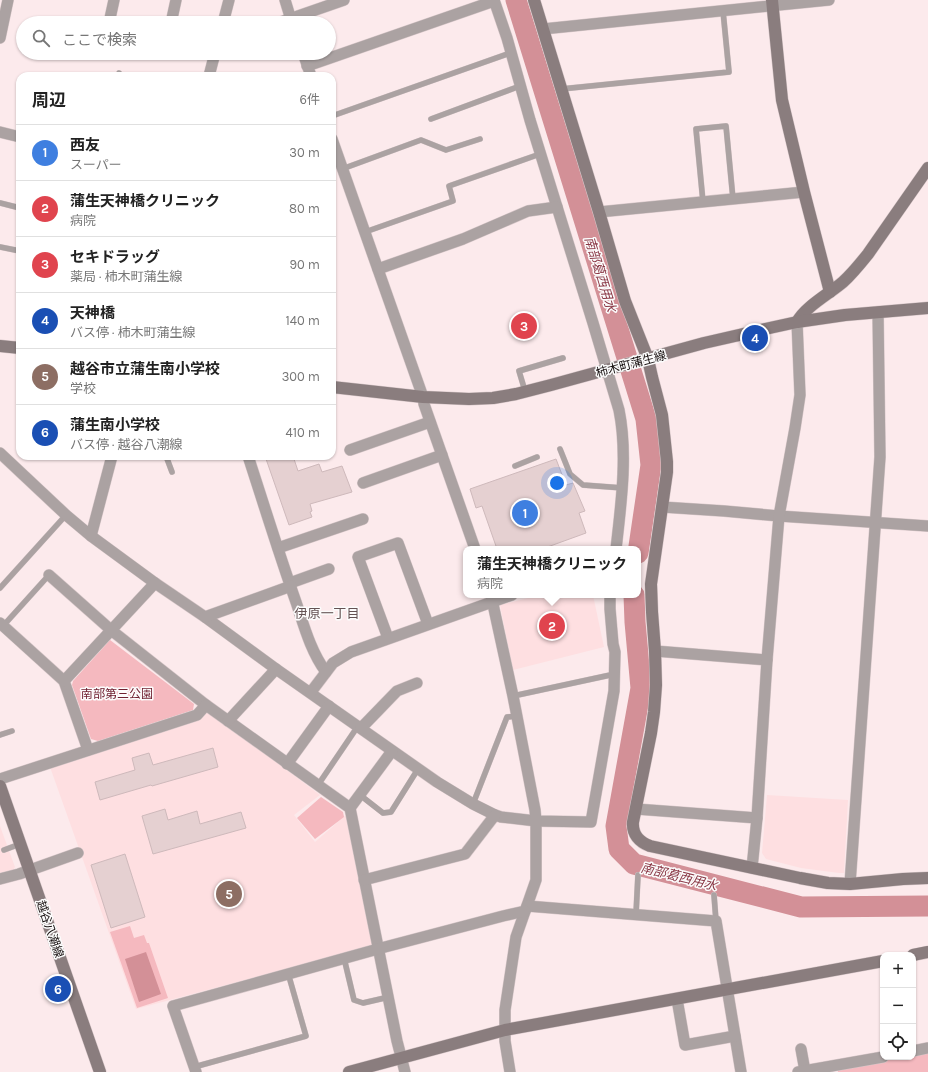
<!DOCTYPE html>
<html lang="ja">
<head>
<meta charset="utf-8">
<style>
	body { margin:0; font-family:Karla,"Noto Sans JP",sans-serif; background:#f6f6f6; color:#222 }
	.controls { position:absolute; right:12px; bottom:12px; display:grid; overflow:hidden; border-radius:8px; box-shadow:0 1px 3px #0004 }
	.controls button { width:36px; height:36px; display:grid; place-items:center; padding:0; border:0; border-bottom:1px solid #e0e0e0; background:#fff; color:#222; font:20px sans-serif }
	.you { position:absolute; left:557px; top:483px; width:14px; height:14px; margin:-10px; border:3px solid #fff; border-radius:50%; background:#1a73e8; box-shadow:0 0 0 6px #1a73e833 }
	.badge { display:grid; place-items:center; width:26px; height:26px; border-radius:50%; background:#458499; color:#fff; font-size:13px; font-weight:700 }
	.pin { position:absolute; translate:-50% -50%; border:2px solid #fff; box-shadow:0 1px 4px #0006 }
	.popup { position:absolute; left:463px; top:546px; width:178px; height:52px; box-sizing:border-box; display:grid; place-content:center; border-radius:8px; background:#fff; filter:drop-shadow(0 1px 3px #0005); font-size:13px; white-space:nowrap; color:#767676 }
	.popup b { font-size:15px; color:#222 }
	.popup::after { content:''; position:absolute; left:50%; top:100%; margin-left:-8px; border:8px solid transparent; border-top-color:#fff }
	.list { margin:0; padding:0; list-style:none }
	h2 { display:flex; justify-content:space-between; align-items:center; height:52px; margin:0; padding:0 16px; font-size:17px }
	h2 small { font-size:13px; font-weight:400; color:#767676 }
	.list li { display:grid; grid-template-columns:26px 1fr auto; gap:12px; align-items:center; box-sizing:border-box; height:56px; padding:0 16px; border-top:1px solid #e0e0e0 }
	.list b { display:block; font-size:15px; white-space:nowrap }
	.list p { margin:0; font-size:13px; white-space:nowrap; color:#767676 }
	.list em { font-size:13px; font-style:normal; color:#767676 }
	.icon { flex:none; width:22px; height:22px; fill:none; stroke:currentColor; stroke-width:2; stroke-linecap:round; stroke-linejoin:round }
	.map { position:relative; flex:none; width:928px; height:1072px; overflow:hidden }
	.search { position:absolute; background:#fff; box-shadow:0 1px 3px #0004; left:16px; top:16px; width:320px; height:44px; display:flex; align-items:center; gap:10px; box-sizing:border-box; padding:0 14px; border-radius:22px; color:#767676; font-size:15px }
	.panel { position:absolute; background:#fff; box-shadow:0 1px 3px #0004; left:16px; top:72px; width:320px; height:388px; border-radius:12px }
	.map>svg:first-child { display:block }
</style>
</head>
<body>
<div class="map">
<svg width="928" height="1072" viewBox="0 0 928 1072">
	<rect width="100%" height="100%" fill="#fceaec"/>
	<g fill="#fedfe1">
		<path d="M540,595H593L604,647L513,670L500,605Z"/>
		<path d="M207,710L320,795L294,815L315,842L346,815L373,946L136,1009L50,767L201,719Z"/>
		<path d="M767,795L848,800L844,873H839L801,868L766,859L762,853Z"/>
		<path d="M0,826L15,867L13,871L0,875Z"/>
	</g>
	<g fill="#f5b9bf">
		<path d="M110,640L194,704L193,710L98,741L91,739L72,685L73,681Z"/>
		<path d="M321,797L343,812L344,817L315,839L297,818Z"/>
		<path d="M130,926L134,938L144,935L147,943H149L168,998L137,1008L110,932Z"/>
		<path d="M928,1052V1072H838L837,1069L901,1057H913V1055Z"/>
	</g>
	<path fill="#d39097" d="M146,952L161,994L139,1002L125,959Z"/>
	<g fill="none" stroke-linecap="round" stroke-linejoin="round">
		<g stroke="#d39097" stroke-width="21">
			<path d="M516,0L646,419L651,465L638,553"/>
			<path d="M634,595L635,622L641,688L616,826L619,849L634,864L801,907L928,906"/>
		</g>
	</g>
	<g fill="#e5d0d1" stroke="#ceb9bb">
		<path d="M265,456H293L298,471L319,464L322,472L342,466L352,492L310,504L312,511L310,512L312,517L289,525Z"/>
		<path d="M556,459L566,485L573,483L585,511L579,513L586,533L542,549H497L482,506L476,508L470,489Z"/>
		<path d="M213,748L218,767L152,786L151,785L100,800L95,782L135,770L132,758L149,753L153,765Z"/>
		<path d="M165,809L168,820L197,811L200,824L241,812L246,828L153,854L142,816Z"/>
		<path d="M125,854L145,917L111,928L91,865Z"/>
	</g>
	<g fill="none" stroke-linecap="round" stroke-linejoin="round">
		<defs>
			<g id="lane">
				<path d="M118,76L119,73"/>
				<path d="M561,89L729,72L723,11"/>
				<path d="M332,116L510,53"/>
				<path d="M431,119L520,86"/>
				<path d="M342,169L421,140L446,150L480,139"/>
				<path d="M703,202L696,129L726,126L733,199"/>
				<path d="M0,203L20,208"/>
				<path d="M365,232L453,201L449,186L540,154"/>
				<path d="M0,247L20,251"/>
				<path d="M525,391L519,371L563,358"/>
				<path d="M560,449L570,474L583,485L623,488"/>
				<path d="M166,456L172,472"/>
				<path d="M515,466L537,457"/>
				<path d="M0,588L66,515"/>
				<path d="M3,626L49,575"/>
				<path d="M513,696L615,674"/>
				<path d="M0,735L12,731"/>
				<path d="M318,785L358,726"/>
				<path d="M360,795L383,813L391,812L418,769"/>
				<path d="M473,804L507,717L517,716"/>
				<path d="M4,850L20,844"/>
				<path d="M714,895L716,921"/>
				<path d="M636,914L638,875"/>
				<path d="M344,958L354,1000L363,1003L389,997"/>
				<path d="M194,1067L306,1036L288,973"/>
			</g>
			<g id="street">
				<path d="M285,0L292,23"/>
				<path d="M494,0L507,38L530,120L593,323L619,410C628,454 621,505 616,549"/>
				<path d="M109,23L114,0"/>
				<path d="M171,23L176,0"/>
				<path d="M223,23L229,0"/>
				<path d="M278,23L344,0"/>
				<path d="M543,29L829,0"/>
				<path d="M0,38L8,0"/>
				<path d="M303,53L311,76"/>
				<path d="M307,66L494,1"/>
				<path d="M209,76L215,53"/>
				<path d="M0,132L20,137"/>
				<path d="M332,139L423,397L424,404L475,549"/>
				<path d="M599,212L804,192"/>
				<path d="M378,269L463,239L528,211L557,207"/>
				<path d="M350,450L430,422"/>
				<path d="M0,453L66,515L91,536L155,583L205,617L276,669L437,782L473,804L495,815L501,817L536,821L591,822L614,691L615,652L613,644L610,609V595"/>
				<path d="M248,456C264,505 279,554 296,602C304,626 311,652 326,672"/>
				<path d="M363,483L442,455"/>
				<path d="M662,507L724,511L779,516L928,526"/>
				<path d="M91,536L112,456"/>
				<path d="M278,548L363,519"/>
				<path d="M49,575L111,630L206,705L350,808L397,1041L405,1072"/>
				<path d="M290,583L329,569"/>
				<path d="M491,595L513,696L535,810L536,821V880L516,937L505,1010V1041L510,1072"/>
				<path d="M205,617L291,586"/>
				<path d="M0,623L64,681L88,750"/>
				<path d="M388,638L358,557L398,543L428,624"/>
				<path d="M655,651L767,660"/>
				<path d="M64,681L155,583"/>
				<path d="M311,692L333,663L351,652L512,595"/>
				<path d="M228,721L276,669"/>
				<path d="M361,728L366,723L397,691L417,683"/>
				<path d="M287,764L329,706"/>
				<path d="M0,779L197,715L206,705"/>
				<path d="M350,808L392,751"/>
				<path d="M636,809L757,818"/>
				<path d="M752,868L757,818L767,660L779,516L795,428L800,395L797,322"/>
				<path d="M0,879L19,874L78,853"/>
				<path d="M364,880L465,854L495,815"/>
				<path d="M850,884L880,457L878,312"/>
				<path d="M527,906L716,921L741,1072"/>
				<path d="M677,999L685,1045L735,1036"/>
				<path d="M801,1049L805,1071"/>
				<path d="M913,1051L928,1048"/>
				<path d="M196,1072L173,1006L385,947L503,916L525,911"/>
				<path d="M798,1072L883,1057"/>
			</g>
			<g id="secondary">
				<path d="M534,0L599,212L625,301L648,359L652,377L662,415L667,462V472L651,584L652,612L655,651L656,685L654,712L651,733L633,822C632,834 639,842 650,846L800,878L828,883L850,884L903,879L928,878"/>
				<path d="M772,0L782,100L804,192L830,292"/>
				<path d="M797,322C806,306 829,294 843,282C852,274 860,264 868,254L928,168"/>
				<path d="M0,346L20,348"/>
				<path d="M332,387L423,397L469,399L493,398L516,394L551,385L704,343L765,329L797,322L845,315L928,308"/>
				<path d="M0,786L100,1072"/>
				<path d="M913,955L928,952"/>
				<path d="M349,1072L505,1030L883,961"/>
			</g>
		</defs>
		<use href="#lane" stroke="#d7c7c9" stroke-width="6"/>
		<use href="#street" stroke="#d7c7c9" stroke-width="12"/>
		<use href="#secondary" stroke="#d7c7c9" stroke-width="13"/>
		<use href="#lane" stroke="#aba2a2" stroke-width="5.5"/>
		<use href="#street" stroke="#aba2a2" stroke-width="11"/>
		<use href="#secondary" stroke="#8a7d7e" stroke-width="12"/>
	</g>
	<g text-anchor="middle" stroke-width="3" stroke-linejoin="round" paint-order="stroke">
		<g font-size="12" fill="#171010" stroke="#fcfcfc">
			<text transform="translate(631 364) rotate(-15)" y="4">柿木町蒲生線</text>
			<text transform="translate(50 929) rotate(71)" y="4">越谷八潮線</text>
		</g>
		<g font-size="12" fill="#702030" stroke="#fcfcfc">
			<text x="117" y="698">南部第三公園</text>
		</g>
		<g font-size="13" font-style="italic" fill="#8a3846" stroke="#fcfcfc">
			<text transform="translate(601 274) rotate(73)" y="5">南部葛西用水</text>
			<text transform="translate(679 876) rotate(14)" y="5">南部葛西用水</text>
		</g>
		<g font-size="13" fill="#645253" stroke="#fcfcfc">
			<text x="327" y="618">伊原一丁目</text>
		</g>
	</g>
</svg>
<div class="controls">
<button>+</button>
<button>−</button>
<button><svg class="icon" aria-label="locate" viewBox="0 0 24 24"><circle cx="12" cy="12" r="6"/><path d="M12 2v4M12 18v4M2 12h4M18 12h4"/></svg></button>
</div>
<div class="you"></div>
<div class="pin badge" style="left:525px;top:513px;background:#3f7fe0">1</div>
<div class="pin badge" style="left:552px;top:626px;background:#e0444e">2</div>
<div class="popup"><b>蒲生天神橋クリニック</b>病院</div>
<div class="pin badge" style="left:524px;top:326px;background:#e0444e">3</div>
<div class="pin badge" style="left:755px;top:338px;background:#1a4fb4">4</div>
<div class="pin badge" style="left:229px;top:894px;background:#8d6e63">5</div>
<div class="pin badge" style="left:58px;top:989px;background:#1a4fb4">6</div>
<div class="search"><svg class="icon" aria-label="search" viewBox="0 0 24 24"><circle cx="10" cy="10" r="6"/><path d="M15 15l6 6"/></svg>ここで検索</div>
<section class="panel">
<h2>周辺<small>6件</small></h2>
<ul class="list">
<li><span class="badge" style="background:#3f7fe0">1</span><div><b>西友</b><p>スーパー</p></div><em>30 m</em></li>
<li><span class="badge" style="background:#e0444e">2</span><div><b>蒲生天神橋クリニック</b><p>病院</p></div><em>80 m</em></li>
<li><span class="badge" style="background:#e0444e">3</span><div><b>セキドラッグ</b><p>薬局 · 柿木町蒲生線</p></div><em>90 m</em></li>
<li><span class="badge" style="background:#1a4fb4">4</span><div><b>天神橋</b><p>バス停 · 柿木町蒲生線</p></div><em>140 m</em></li>
<li><span class="badge" style="background:#8d6e63">5</span><div><b>越谷市立蒲生南小学校</b><p>学校</p></div><em>300 m</em></li>
<li><span class="badge" style="background:#1a4fb4">6</span><div><b>蒲生南小学校</b><p>バス停 · 越谷八潮線</p></div><em>410 m</em></li>
</ul>
</section>
</div>
</body>
</html>
